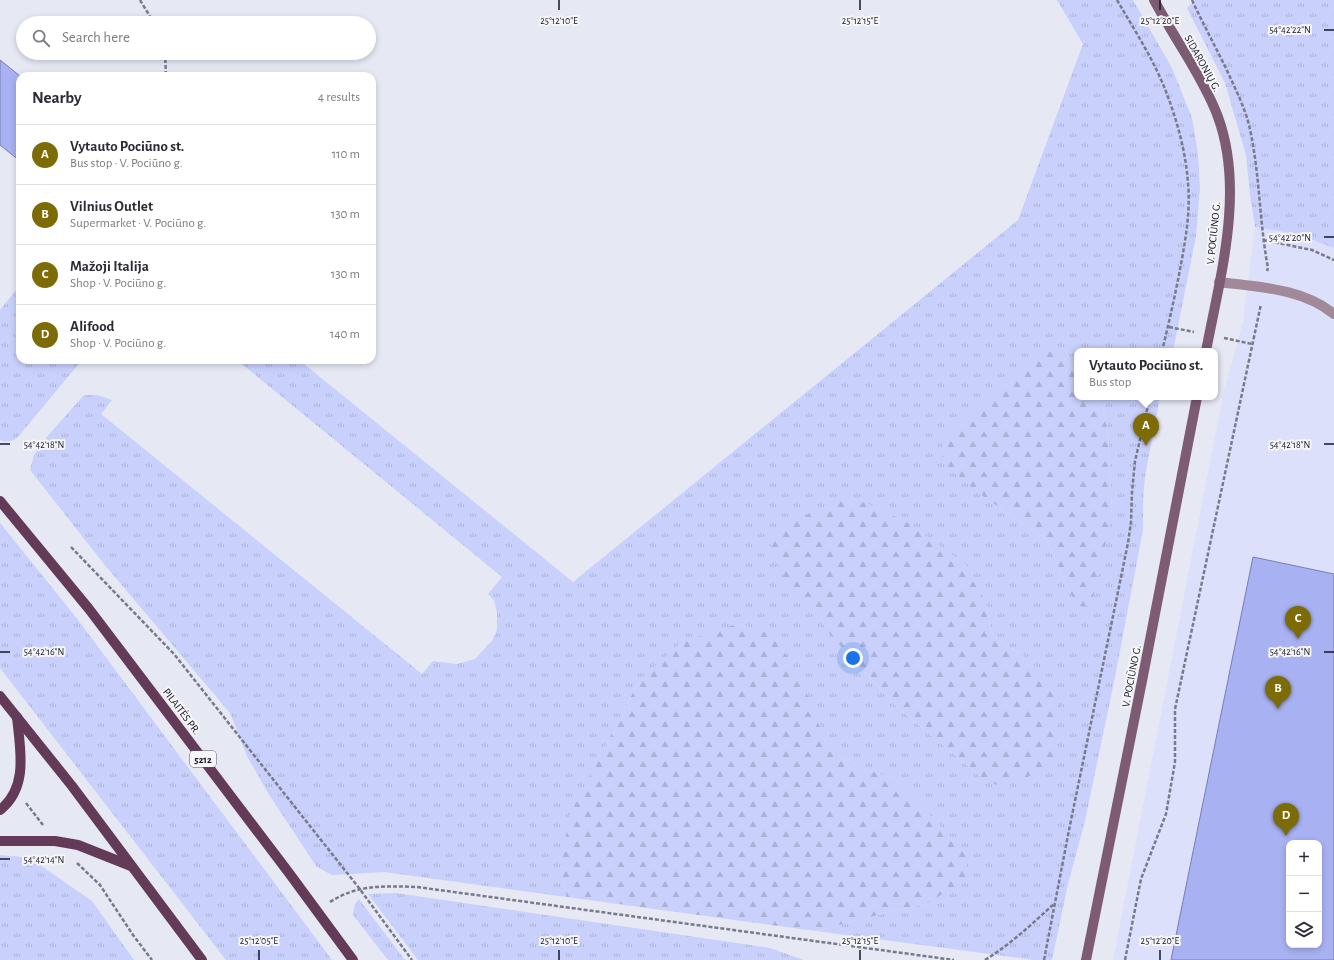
<!DOCTYPE html>
<html lang="en">
<head>
<meta charset="utf-8">
<style>
	body { margin:0; font-family:"Alegreya Sans",sans-serif; background:#f2f2f3; color:#2b2b33 }
	.controls { position:absolute; right:12px; bottom:12px; display:grid; overflow:hidden; border-radius:8px; box-shadow:0 2px 6px #0003 }
	.controls button { width:36px; height:36px; display:grid; place-items:center; padding:0; border:0; border-bottom:1px solid #e1e1e2; background:#fff; color:#2b2b33; font:20px sans-serif }
	.you { position:absolute; left:853px; top:658px; width:14px; height:14px; margin:-10px; border:3px solid #fff; border-radius:50%; background:#1a73e8; box-shadow:0 0 0 6px #1a73e833 }
	.badge { display:grid; place-items:center; width:26px; height:26px; border-radius:50%; background:#7d6c06; color:#fff; font-size:13px; font-weight:700 }
	.pin { position:absolute; translate:-50% -33px; filter:drop-shadow(0 1px 2px #0008) }
	.pin::after { content:''; position:absolute; top:21px; width:14px; height:12px; background:inherit; clip-path:polygon(0 0,100% 0,50% 100%) }
	.popup { position:absolute; left:1074px; top:348px; width:144px; height:52px; box-sizing:border-box; display:grid; place-content:center; border-radius:8px; background:#fff; filter:drop-shadow(0 1px 3px #0005); font-size:13px; white-space:nowrap; color:#7c7c81 }
	.popup b { font-size:15px; color:#2b2b33 }
	.popup::after { content:''; position:absolute; left:50%; top:100%; margin-left:-8px; border:8px solid transparent; border-top-color:#fff }
	.list { margin:0; padding:0; list-style:none }
	h2 { display:flex; justify-content:space-between; align-items:center; height:52px; margin:0; padding:0 16px; font-size:17px }
	h2 small { font-size:13px; font-weight:400; color:#7c7c81 }
	.list li { display:grid; grid-template-columns:26px 1fr auto; gap:12px; align-items:center; box-sizing:border-box; height:60px; padding:0 16px; border-top:1px solid #e1e1e2 }
	.list b { display:block; font-size:15px; white-space:nowrap }
	.list p { margin:0; font-size:13px; white-space:nowrap; color:#7c7c81 }
	.list em { font-size:13px; font-style:normal; color:#7c7c81 }
	.icon { flex:none; width:22px; height:22px; fill:none; stroke:currentColor; stroke-width:2; stroke-linecap:round; stroke-linejoin:round }
	.map { position:relative; flex:none; width:1334px; height:960px; overflow:hidden }
	.search { position:absolute; background:#fff; box-shadow:0 2px 6px #0003; left:16px; top:16px; width:360px; height:44px; display:flex; align-items:center; gap:10px; box-sizing:border-box; padding:0 14px; border-radius:22px; color:#7c7c81; font-size:15px }
	.panel { position:absolute; background:#fff; box-shadow:0 2px 6px #0003; left:16px; top:72px; width:360px; height:292px; border-radius:12px }
	.map>svg:first-child { display:block }
</style>
</head>
<body>
<div class="map">
<svg width="1334" height="960" viewBox="0 0 1334 960">
	<defs>
		<pattern id="grass-tufts" width="24" height="20" patternUnits="userSpaceOnUse"><rect width="24" height="20" fill="#c9d0fb"/><path d="M3 7l-1-3M5 7V3M7 7l1-3M15 17l-1-3M17 17v-4M19 17l1-3" fill="none" stroke="#acb2d7"/></pattern>
		<pattern id="forest-firs" width="22" height="20" patternUnits="userSpaceOnUse"><rect width="22" height="20" fill="#c9d0fb"/><path d="M5 1l3.5 6h-7zM16 11l3.5 6h-7z" fill="#acb2d7"/></pattern>
	</defs>
	<rect width="100%" height="100%" fill="#e6e8f4"/>
	<path fill="#dce0fb" fill-rule="evenodd" d="M1255,227L1297,234L1334,248V960H1113L1224,391L1243,322ZM1289,843H1319V945H1289Z"/>
	<g fill="url(#grass-tufts)" fill-rule="evenodd">
		<path d="M1057,0H1133L1172,68L1192,118L1198,154L1200,188L1196,236L1173,351H1077V375L1061,353L978,493L1046,539L1070,593L1112,515L1109,448L1104,410L1094,397H1160L1145,476L1143,502V530L1115,677L1085,821L1068,884L1052,960H1034L816,931L886,913L926,904L896,779L864,769L829,751L816,720L640,679L595,767L561,871L567,897L384,872L333,875L326,872L316,866L268,793L247,756L230,713L104,564L30,470L34,455L45,439L84,395H97L112,400L101,414L422,674L433,661L457,664L475,659L492,641L497,630V613L494,600L488,594L502,577L237,360H299L573,582L1018,220L1083,44ZM986,604L993,637L1025,657L986,781L897,707L841,647Z"/>
		<path d="M1195,0H1334V248L1297,234L1255,227L1250,195L1246,155L1237,124L1225,83L1187,8Z"/>
		<path d="M20,285V360H82L17,438C12,441 6,443 0,440V310Z"/>
		<path d="M0,523L75,616L332,960H226L0,668Z"/>
		<path d="M0,855L30,858L92,901L134,960H0Z"/>
		<path d="M396,893L770,948L804,960H418L368,894Z"/>
		<path d="M359,899L405,960H388L353,915L355,904Z"/>
	</g>
	<g fill="url(#forest-firs)">
		<path d="M1043,350L1061,353L1077,375V397H1094L1104,410L1109,448L1112,515L1091,606H1079L1070,593L1046,539L978,493L942,461L943,440Z"/>
		<path d="M846,496L876,507L912,525L969,567L986,604L993,637L1025,657L1061,689L1054,766L1003,787L986,781L897,707L841,647L783,576L769,551L776,530Z"/>
		<path d="M739,623L773,635L800,676L829,751L864,769L896,779L967,854L966,880L926,904L886,913L816,931L567,897L561,871L569,816L640,679L681,643Z"/>
	</g>
	<g fill="#a8b1f1" stroke="#777eb4" fill-rule="evenodd">
		<path d="M0,60L20,76V161L0,145Z"/>
		<path d="M1253,557L1334,574V960H1171ZM1289,843H1319V945H1289Z"/>
	</g>
	<g fill="none" stroke-linecap="round" stroke-linejoin="round">
		<g stroke="#787a8b" stroke-width="2.5" stroke-dasharray="4 2" stroke-linecap="butt">
			<path d="M140,0L154,23"/>
			<path d="M1117,0C1135,31 1156,63 1168,97C1178,124 1186,154 1188,183C1191,215 1184,248 1178,280C1173,304 1168,327 1162,351"/>
			<path d="M1192,0C1204,26 1218,51 1230,77C1237,92 1245,109 1249,125C1260,172 1259,221 1268,268L1267,271"/>
			<path d="M165,53L166,76"/>
			<path d="M1263,240L1312,250L1334,260"/>
			<path d="M1169,327L1194,332"/>
			<path d="M1224,338L1252,344"/>
			<path d="M71,547L174,654L359,888L412,960"/>
			<path d="M26,803L43,825"/>
			<path d="M77,863L100,885L133,935L152,960"/>
			<path d="M330,902C358,884 385,886 417,887L954,960"/>
			<path d="M985,960C1011,944 1033,923 1055,903"/>
			<path d="M1044,960L1069,830L1128,543L1131,522L1132,492L1135,461L1150,397"/>
			<path d="M1125,960L1141,879L1166,814L1175,762V709L1261,304"/>
		</g>
		<path stroke="#a18999" stroke-width="10" d="M1219,282C1258,287 1302,288 1334,314"/>
		<g stroke="#7d5b73" stroke-width="10">
			<path d="M1154,0C1164,18 1174,35 1185,53C1197,73 1210,95 1218,117C1245,191 1220,277 1206,351"/>
			<path d="M1086,960L1142,681L1197,397"/>
		</g>
		<g stroke="#633b58" stroke-width="10">
			<path d="M0,501L89,609L289,873L353,960"/>
			<path d="M0,696L72,786L202,960"/>
			<path d="M0,810C29,787 20,749 17,717"/>
			<path d="M0,841H55L78,845L131,866"/>
		</g>
	</g>
	<path fill="none" stroke="#14162b" stroke-width="1.5" d="M559,0V10M860,0V10M1160,0V10M1324,30H1334M1324,237H1334M0,444H10M1324,444H1334M0,652H10M1324,652H1334M0,859H10M259,950V960M559,950V960M860,950V960M1160,950V960"/>
	<g text-anchor="middle" stroke-width="4" stroke-linejoin="round" paint-order="stroke">
		<rect fill="#f6f6f6" stroke="#585968" stroke-width="1" x="190" y="751" width="26" height="16" rx="3"/>
		<g font-size="10" font-weight="bold" fill="#14162b">
			<text x="203" y="763">5212</text>
		</g>
		<g font-size="11" fill="#14162b" stroke="#f6f6f6">
			<text transform="translate(1203 63) rotate(61)" y="4">SIDARONIŲ G.</text>
			<text transform="translate(1213 233) rotate(-84)" y="4">V. POCIŪNO G.</text>
			<text transform="translate(1131 676) rotate(-79)" y="4">V. POCIŪNO G.</text>
			<text transform="translate(182 711) rotate(53)" y="4">PILAITĖS PR.</text>
		</g>
	</g>
	<g font-size="10" text-anchor="middle" fill="#14162b" stroke="#f6f6f6" stroke-width="4" stroke-linejoin="round" paint-order="stroke">
		<text x="559" y="24">25°12'10"E</text>
		<text x="860" y="24">25°12'15"E</text>
		<text x="1160" y="24">25°12'20"E</text>
		<text x="1290" y="33">54°42'22"N</text>
		<text x="1290" y="241">54°42'20"N</text>
		<text x="44" y="448">54°42'18"N</text>
		<text x="1290" y="448">54°42'18"N</text>
		<text x="44" y="655">54°42'16"N</text>
		<text x="1290" y="655">54°42'16"N</text>
		<text x="44" y="863">54°42'14"N</text>
		<text x="259" y="944">25°12'05"E</text>
		<text x="559" y="944">25°12'10"E</text>
		<text x="860" y="944">25°12'15"E</text>
		<text x="1160" y="944">25°12'20"E</text>
	</g>
</svg>
<div class="controls">
<button>+</button>
<button>−</button>
<button><svg class="icon" aria-label="layers" viewBox="0 0 24 24"><path d="M12 4l9 5-9 5-9-5zM3 14l9 5 9-5"/></svg></button>
</div>
<div class="you"></div>
<div class="pin badge" style="left:1146px;top:446px">A</div>
<div class="popup"><b>Vytauto Pociūno st.</b>Bus stop</div>
<div class="pin badge" style="left:1278px;top:709px">B</div>
<div class="pin badge" style="left:1298px;top:639px">C</div>
<div class="pin badge" style="left:1286px;top:836px">D</div>
<div class="search"><svg class="icon" aria-label="search" viewBox="0 0 24 24"><circle cx="10" cy="10" r="6"/><path d="M15 15l6 6"/></svg>Search here</div>
<section class="panel">
<h2>Nearby<small>4 results</small></h2>
<ul class="list">
<li><span class="badge">A</span><div><b>Vytauto Pociūno st.</b><p>Bus stop · V. Pociūno g.</p></div><em>110 m</em></li>
<li><span class="badge">B</span><div><b>Vilnius Outlet</b><p>Supermarket · V. Pociūno g.</p></div><em>130 m</em></li>
<li><span class="badge">C</span><div><b>Mažoji Italija</b><p>Shop · V. Pociūno g.</p></div><em>130 m</em></li>
<li><span class="badge">D</span><div><b>Alifood</b><p>Shop · V. Pociūno g.</p></div><em>140 m</em></li>
</ul>
</section>
</div>
</body>
</html>
